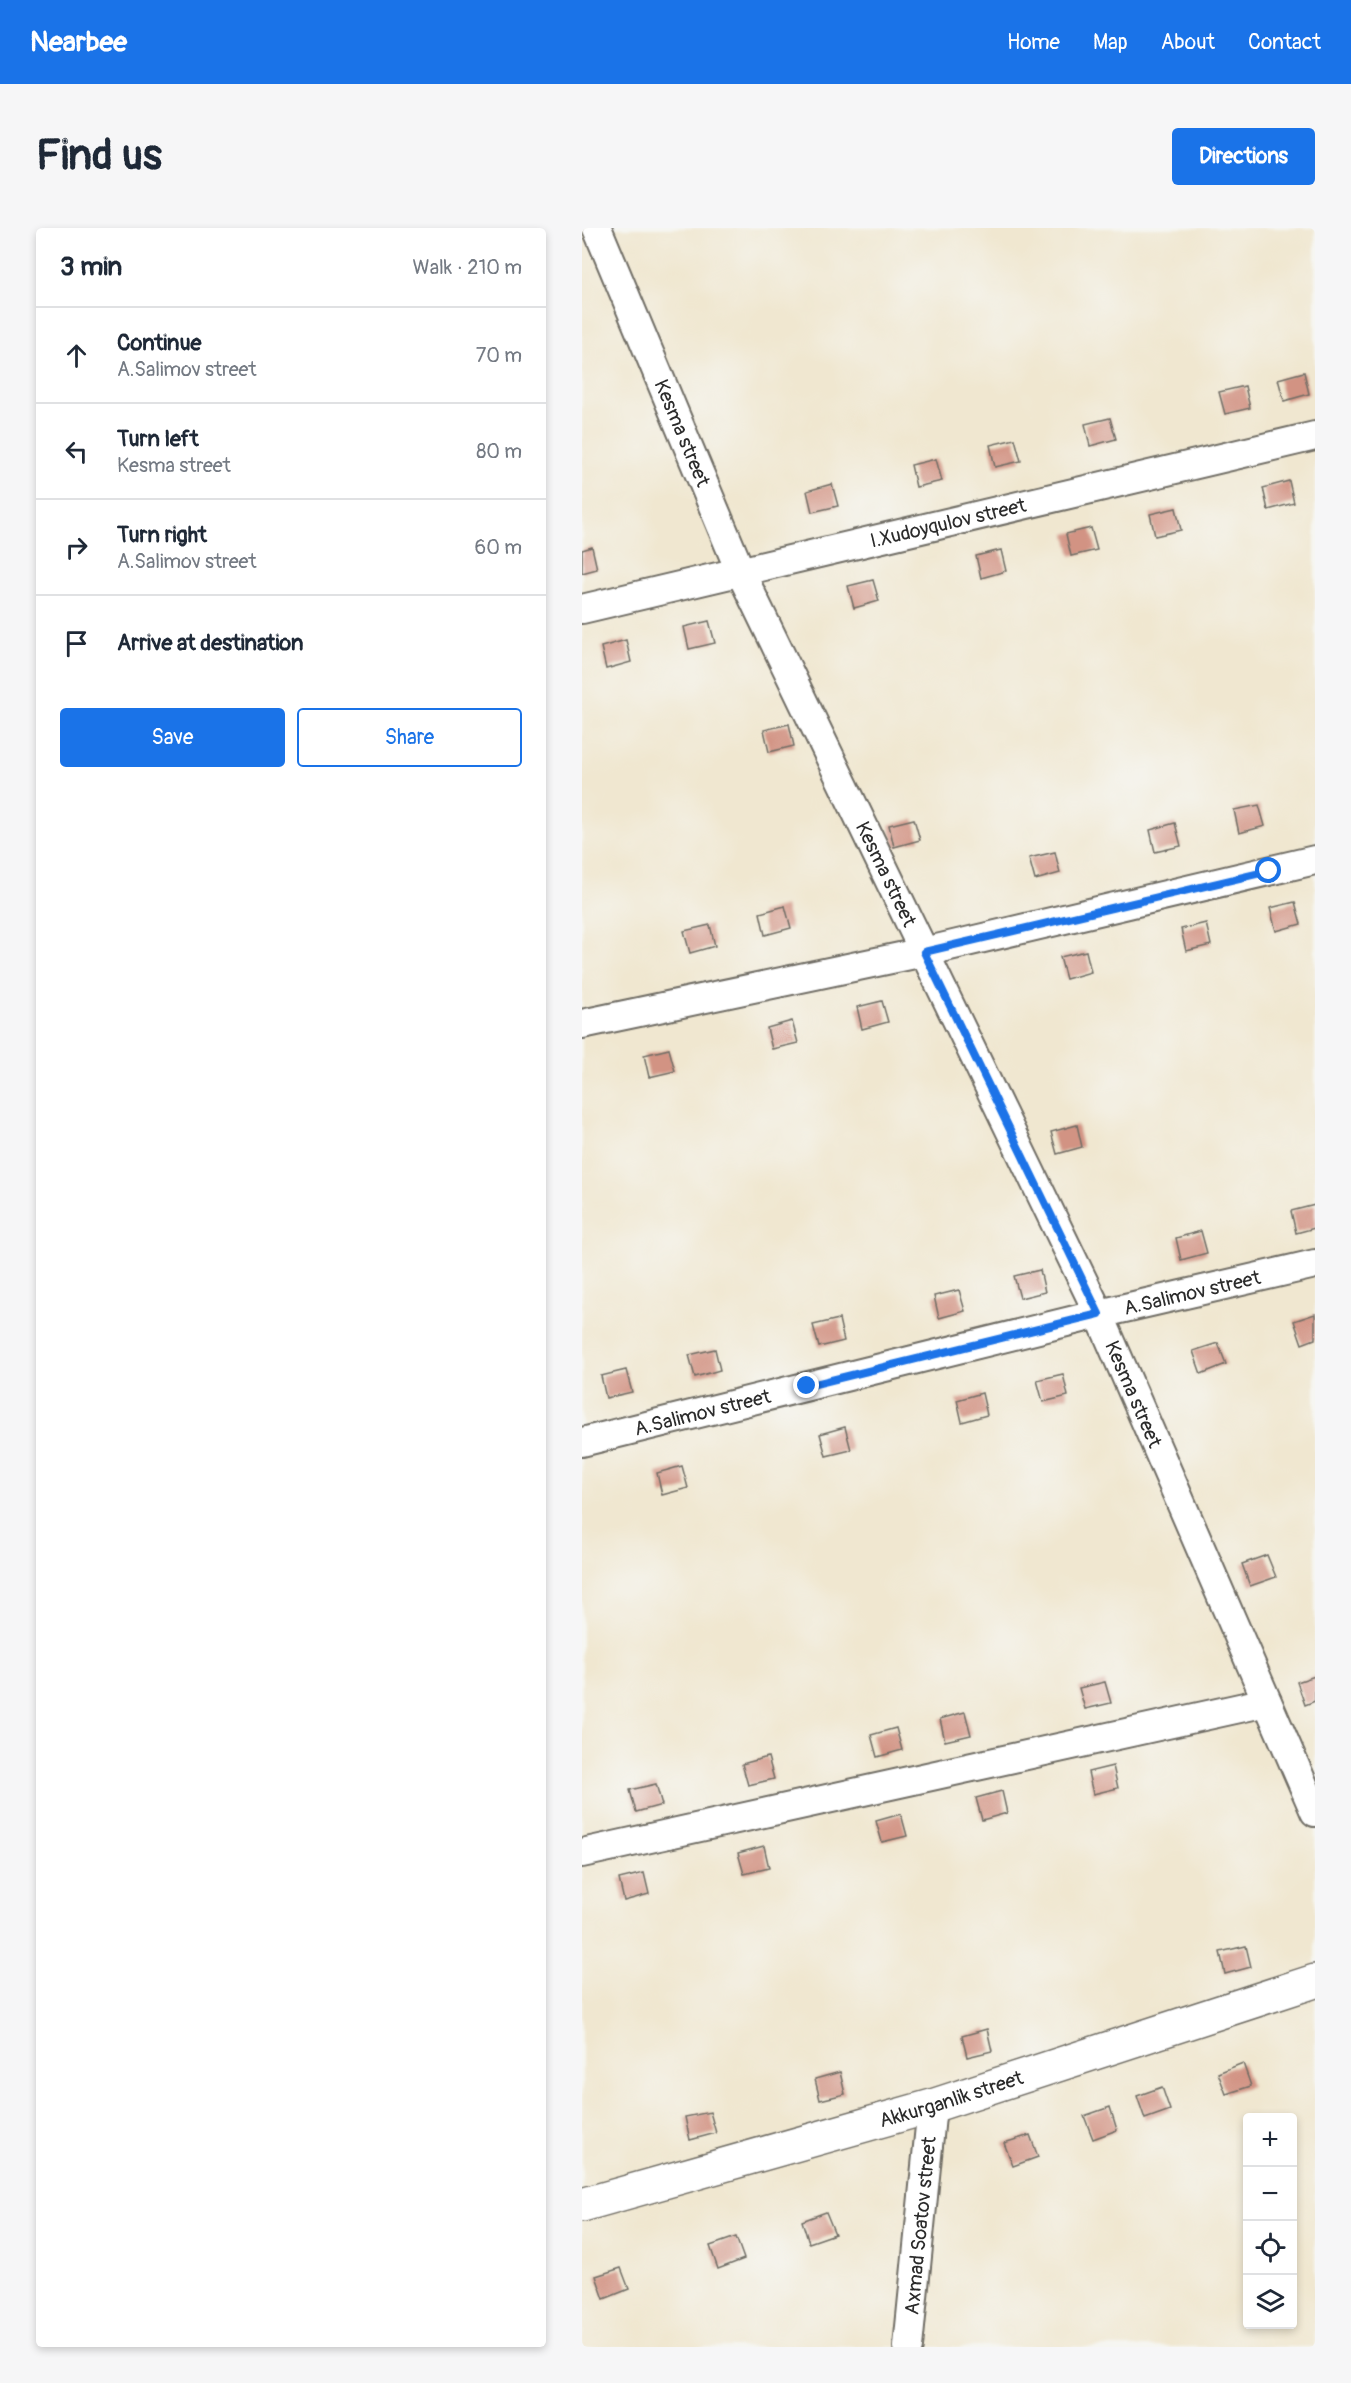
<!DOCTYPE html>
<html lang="en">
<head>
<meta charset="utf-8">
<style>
	body { margin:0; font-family:Pangolin,sans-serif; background:#f6f6f7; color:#1f2937 }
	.controls { position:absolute; right:18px; bottom:18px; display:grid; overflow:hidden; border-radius:6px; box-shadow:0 3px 9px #0003 }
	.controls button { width:54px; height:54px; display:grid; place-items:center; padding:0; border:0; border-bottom:2px solid #e0e1e3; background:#fff; color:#1f2937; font:30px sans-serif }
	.stop { position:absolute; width:18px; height:18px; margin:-14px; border:4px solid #1a73e8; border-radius:50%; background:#fff }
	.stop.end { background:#1a73e8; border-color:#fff; box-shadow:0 2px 6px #0008 }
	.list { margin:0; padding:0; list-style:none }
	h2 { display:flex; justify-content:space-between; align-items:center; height:78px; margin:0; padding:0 24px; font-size:26px }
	h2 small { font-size:20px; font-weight:400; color:#747a83 }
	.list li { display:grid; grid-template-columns:39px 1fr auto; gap:18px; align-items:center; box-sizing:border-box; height:96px; padding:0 24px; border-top:2px solid #e0e1e3 }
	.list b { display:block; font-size:22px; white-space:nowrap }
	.list p { margin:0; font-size:20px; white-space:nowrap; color:#747a83 }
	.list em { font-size:20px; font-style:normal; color:#747a83 }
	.actions { display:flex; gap:12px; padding:18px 24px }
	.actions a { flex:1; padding:14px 0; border:2px solid #1a73e8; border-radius:6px; text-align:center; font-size:21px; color:#1a73e8 }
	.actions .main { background:#1a73e8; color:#fff }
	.icon { flex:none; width:33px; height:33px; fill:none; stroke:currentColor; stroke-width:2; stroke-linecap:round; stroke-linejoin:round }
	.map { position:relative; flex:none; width:733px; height:2119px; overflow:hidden; border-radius:6px }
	header { display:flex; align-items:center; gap:36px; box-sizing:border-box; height:84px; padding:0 30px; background:#1a73e8; color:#fff }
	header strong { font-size:28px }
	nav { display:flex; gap:33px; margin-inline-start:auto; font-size:21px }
	.intro { display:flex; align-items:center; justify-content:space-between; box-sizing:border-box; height:144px; padding:0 36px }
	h1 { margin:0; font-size:42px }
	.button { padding:15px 27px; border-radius:6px; background:#1a73e8; color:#fff; font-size:21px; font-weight:700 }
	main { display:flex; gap:36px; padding:0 36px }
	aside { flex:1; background:#fff; border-radius:6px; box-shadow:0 3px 9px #0003 }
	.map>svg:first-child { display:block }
</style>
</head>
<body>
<header>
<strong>Nearbee</strong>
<nav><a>Home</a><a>Map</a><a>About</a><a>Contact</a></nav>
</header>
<div class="intro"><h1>Find us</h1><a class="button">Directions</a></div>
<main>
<aside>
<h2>3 min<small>Walk · 210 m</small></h2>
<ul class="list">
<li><svg class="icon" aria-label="ahead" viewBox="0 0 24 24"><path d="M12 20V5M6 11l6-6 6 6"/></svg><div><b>Continue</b><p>A.Salimov street</p></div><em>70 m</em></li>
<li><svg class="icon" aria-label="left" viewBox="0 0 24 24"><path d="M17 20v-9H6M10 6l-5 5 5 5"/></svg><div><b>Turn left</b><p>Kesma street</p></div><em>80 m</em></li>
<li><svg class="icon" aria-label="right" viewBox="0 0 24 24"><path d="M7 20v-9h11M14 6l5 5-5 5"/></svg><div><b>Turn right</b><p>A.Salimov street</p></div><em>60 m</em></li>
<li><svg class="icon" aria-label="arrive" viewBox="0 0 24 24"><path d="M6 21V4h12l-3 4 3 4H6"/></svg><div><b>Arrive at destination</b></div></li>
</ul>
<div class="actions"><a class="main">Save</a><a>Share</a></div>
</aside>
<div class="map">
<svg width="733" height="2119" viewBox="0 0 733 2119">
	<rect width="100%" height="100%" fill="#f6f6f2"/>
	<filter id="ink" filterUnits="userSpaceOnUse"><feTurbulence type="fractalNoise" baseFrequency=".0167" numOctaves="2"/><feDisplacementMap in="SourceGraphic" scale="12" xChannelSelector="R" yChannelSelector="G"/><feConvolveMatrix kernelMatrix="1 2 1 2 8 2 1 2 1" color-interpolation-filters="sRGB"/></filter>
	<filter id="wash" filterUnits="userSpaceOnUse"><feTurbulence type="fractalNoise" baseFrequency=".008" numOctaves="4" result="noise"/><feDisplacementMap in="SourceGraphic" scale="24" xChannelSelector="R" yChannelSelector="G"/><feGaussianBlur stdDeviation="1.35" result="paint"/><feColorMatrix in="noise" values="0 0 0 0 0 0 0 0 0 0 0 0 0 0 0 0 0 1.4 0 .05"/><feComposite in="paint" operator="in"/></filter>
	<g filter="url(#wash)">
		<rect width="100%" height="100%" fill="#f0e7d0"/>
		<g id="blocks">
			<g fill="#d29383">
				<path d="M722,144L727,166L702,173L696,151Z"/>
				<path d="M663,158L668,180L643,186L637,164Z"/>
				<path d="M528,190L534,211L508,218L503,196Z"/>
				<path d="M433,211L439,233L413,239L408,217Z"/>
				<path d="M354,231L360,253L334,259L329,237Z"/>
				<path d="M707,253L712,275L686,282L681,260Z"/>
				<path d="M250,256L256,278L230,284L225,263Z"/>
				<path d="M594,280L599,302L573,308L568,286Z"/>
				<path d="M509,300L515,322L489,328L484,306Z"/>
				<path d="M10,319L15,341L0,345V322Z"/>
				<path d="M419,322L424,343L399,350L394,328Z"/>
				<path d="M291,352L297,373L272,380L266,358Z"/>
				<path d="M127,393L133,415L107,421L102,399Z"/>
				<path d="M44,412L49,434L24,441L19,419Z"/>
				<path d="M207,496L212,518L187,524L182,502Z"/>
				<path d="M677,577L683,598L657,605L652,582Z"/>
				<path d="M332,591L338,612L312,619L307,597Z"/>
				<path d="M593,595L599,618L573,624L568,602Z"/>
				<path d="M473,624L478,645L453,652L447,630Z"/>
				<path d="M713,674L719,696L694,703L688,680Z"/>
				<path d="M203,678L209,700L183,707L178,685Z"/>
				<path d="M624,695L629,717L604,723L599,701Z"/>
				<path d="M128,697L133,718L108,725L102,703Z"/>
				<path d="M504,723L509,744L484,751L478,729Z"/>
				<path d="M300,773L306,794L280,801L275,779Z"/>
				<path d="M210,793L216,815L190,821L185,800Z"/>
				<path d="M87,821L93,843L67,849L62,827Z"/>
				<path d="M495,897L500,919L475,926L469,904Z"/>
				<path d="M733,977V1000L714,1005L709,983Z"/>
				<path d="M619,1003L625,1025L599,1032L594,1010Z"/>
				<path d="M458,1042L463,1064L438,1070L432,1048Z"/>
				<path d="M377,1062L383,1083L357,1090L352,1068Z"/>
				<path d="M733,1086V1111L720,1116L712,1093Z"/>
				<path d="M257,1091L262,1113L237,1119L231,1097Z"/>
				<path d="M636,1115L644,1136L619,1146L611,1123Z"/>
				<path d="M133,1121L138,1142L113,1149L107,1127Z"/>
				<path d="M44,1142L50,1164L24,1170L19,1148Z"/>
				<path d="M481,1146L486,1168L461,1174L455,1152Z"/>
				<path d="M400,1165L405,1187L380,1194L375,1172Z"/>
				<path d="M263,1199L269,1222L244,1228L238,1206Z"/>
				<path d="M100,1238L106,1260L80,1267L75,1245Z"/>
				<path d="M685,1327L694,1349L668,1358L660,1336Z"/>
				<path d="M733,1448V1473L723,1477L715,1454Z"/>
				<path d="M523,1454L529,1475L503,1481L497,1460Z"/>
				<path d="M383,1484L389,1507L363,1513L358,1491Z"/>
				<path d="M314,1500L320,1522L295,1529L289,1507Z"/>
				<path d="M186,1529L192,1551L166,1557L160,1536Z"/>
				<path d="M531,1538L536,1560L511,1566L506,1544Z"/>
				<path d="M74,1556L80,1577L54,1584L48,1562Z"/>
				<path d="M420,1563L425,1585L400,1592L394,1570Z"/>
				<path d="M319,1586L325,1608L300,1614L294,1593Z"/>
				<path d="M182,1618L187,1640L162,1646L156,1625Z"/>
				<path d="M62,1645L67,1666L42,1673L37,1651Z"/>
				<path d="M664,1718L669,1739L643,1746L638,1724Z"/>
				<path d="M405,1801L410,1823L385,1829L380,1808Z"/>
				<path d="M661,1835L669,1858L644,1866L636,1845Z"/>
				<path d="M258,1844L263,1866L238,1872L233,1851Z"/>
				<path d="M580,1859L588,1882L563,1891L555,1868Z"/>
				<path d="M528,1879L535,1902L511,1911L502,1888Z"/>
				<path d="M128,1884L134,1905L108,1912L103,1889Z"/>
				<path d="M448,1907L456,1929L431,1938L422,1915Z"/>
				<path d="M244,1984L253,2006L227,2015L220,1993Z"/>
				<path d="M154,2009L162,2031L136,2041L128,2018Z"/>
				<path d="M39,2040L47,2061L22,2071L14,2048Z"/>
			</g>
		</g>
	</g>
	<g filter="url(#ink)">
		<use href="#blocks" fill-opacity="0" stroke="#706d65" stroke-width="1.5"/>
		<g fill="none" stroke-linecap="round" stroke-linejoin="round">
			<defs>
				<g id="minor">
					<path id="s1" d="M15,0L159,345L517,1086L733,1584"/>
					<path id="s2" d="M0,381L733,208"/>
					<path d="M0,796L342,724L733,632"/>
					<path id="s3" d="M0,1214L517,1086L733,1036"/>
					<path d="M0,1625L685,1474"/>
					<path id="s4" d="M326,2119L350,1878"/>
				</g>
				<g id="tertiary">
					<path id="s5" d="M0,1977L350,1878L733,1753"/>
				</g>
			</defs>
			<use href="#minor" stroke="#706d65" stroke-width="32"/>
			<use href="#tertiary" stroke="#706d65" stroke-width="36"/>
			<use href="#minor" stroke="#fff" stroke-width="28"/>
			<use href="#tertiary" stroke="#fff" stroke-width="33"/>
		</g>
	</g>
	<g fill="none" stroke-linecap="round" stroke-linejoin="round" filter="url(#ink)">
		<path stroke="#1a73e8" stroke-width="8" d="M225,1158L517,1086L342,724L687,643"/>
	</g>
	<g text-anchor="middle" stroke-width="5" stroke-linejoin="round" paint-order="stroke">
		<g font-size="20" fill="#2b2b2b" stroke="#f6f6f2">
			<text dy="7" stroke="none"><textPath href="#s1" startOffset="222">Kesma street</textPath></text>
			<text dy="7" stroke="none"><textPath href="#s2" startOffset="376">I.Хudoyqulov street</textPath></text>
			<text dy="7" stroke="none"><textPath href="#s1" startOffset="708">Kesma street</textPath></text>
			<text dy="7" stroke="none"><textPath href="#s3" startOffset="628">A.Salimov street</textPath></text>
			<text dy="7" stroke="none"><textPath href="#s1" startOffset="1284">Kesma street</textPath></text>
			<text dy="7" stroke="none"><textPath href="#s3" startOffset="124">A.Salimov street</textPath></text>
			<text dy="7" stroke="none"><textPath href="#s5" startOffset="384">Akkurganlik street</textPath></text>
			<text dy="7" stroke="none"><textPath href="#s4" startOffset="122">Axmad Soatov street</textPath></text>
		</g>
	</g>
</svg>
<div class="controls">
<button>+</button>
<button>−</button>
<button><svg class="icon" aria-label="locate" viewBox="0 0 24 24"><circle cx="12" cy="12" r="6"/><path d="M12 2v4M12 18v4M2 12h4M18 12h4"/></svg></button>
<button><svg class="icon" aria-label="layers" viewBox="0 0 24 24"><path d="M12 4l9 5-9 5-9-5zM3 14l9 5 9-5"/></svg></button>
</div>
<div class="stop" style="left:687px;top:643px"></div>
<div class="stop end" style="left:225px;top:1158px"></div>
</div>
</main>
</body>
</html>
